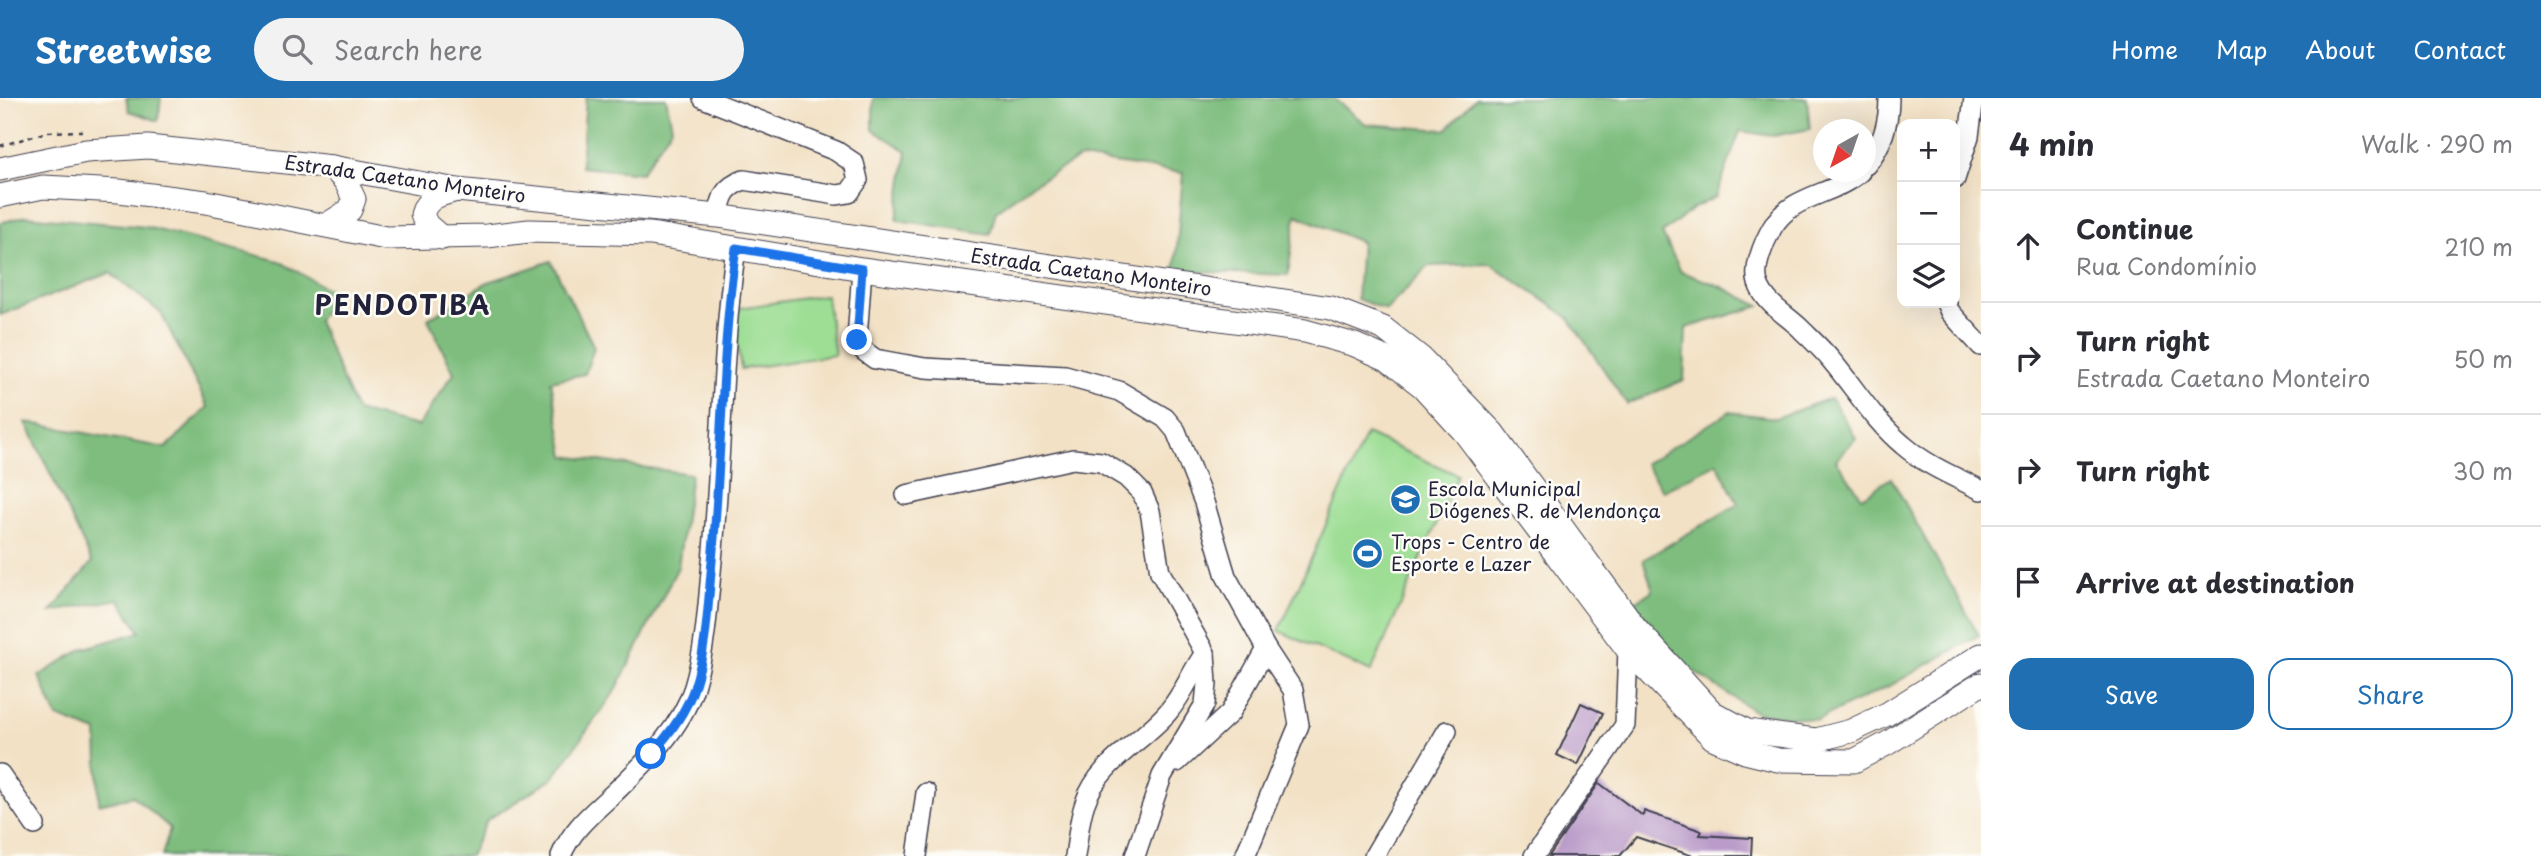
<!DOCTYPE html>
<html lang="en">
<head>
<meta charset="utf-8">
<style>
	body { margin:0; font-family:"Playpen Sans",sans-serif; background:#f2f2f3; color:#2b2b33 }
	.controls { position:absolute; right:21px; top:21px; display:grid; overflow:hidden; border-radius:14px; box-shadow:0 7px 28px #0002 }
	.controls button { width:63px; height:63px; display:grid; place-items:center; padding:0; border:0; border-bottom:2px solid #e1e1e2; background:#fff; color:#2b2b33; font:35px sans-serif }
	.compass { position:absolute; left:1813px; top:21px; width:63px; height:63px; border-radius:50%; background:#fff; box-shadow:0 7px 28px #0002; rotate:220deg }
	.stop { position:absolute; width:21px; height:21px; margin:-16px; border:5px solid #1a73e8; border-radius:50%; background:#fff }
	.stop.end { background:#1a73e8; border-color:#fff; box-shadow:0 2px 7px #0008 }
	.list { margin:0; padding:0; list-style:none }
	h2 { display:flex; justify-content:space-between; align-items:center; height:91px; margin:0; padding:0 28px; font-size:30px }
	h2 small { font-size:23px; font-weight:400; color:#7c7c81 }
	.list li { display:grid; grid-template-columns:46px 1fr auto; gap:21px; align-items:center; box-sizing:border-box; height:112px; padding:0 28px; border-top:2px solid #e1e1e2 }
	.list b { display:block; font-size:26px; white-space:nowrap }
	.list p { margin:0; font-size:23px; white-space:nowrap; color:#7c7c81 }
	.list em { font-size:23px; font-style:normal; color:#7c7c81 }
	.actions { display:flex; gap:14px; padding:21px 28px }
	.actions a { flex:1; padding:16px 0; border:2px solid #1f6fb2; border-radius:21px; text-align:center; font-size:24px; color:#1f6fb2 }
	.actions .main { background:#1f6fb2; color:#fff }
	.icon { flex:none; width:38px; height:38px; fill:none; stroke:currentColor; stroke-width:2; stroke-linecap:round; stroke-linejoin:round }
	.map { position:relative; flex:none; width:1981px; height:758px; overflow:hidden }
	header { display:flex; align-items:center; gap:42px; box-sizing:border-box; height:98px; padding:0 35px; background:#1f6fb2; color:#fff }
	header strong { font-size:33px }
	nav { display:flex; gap:38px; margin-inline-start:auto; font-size:24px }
	.search { width:490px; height:63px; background:#f2f2f3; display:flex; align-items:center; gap:18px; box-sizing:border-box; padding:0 24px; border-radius:38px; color:#7c7c81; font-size:26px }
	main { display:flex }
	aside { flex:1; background:#fff }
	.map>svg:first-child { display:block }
</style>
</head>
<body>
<header>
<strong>Streetwise</strong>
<div class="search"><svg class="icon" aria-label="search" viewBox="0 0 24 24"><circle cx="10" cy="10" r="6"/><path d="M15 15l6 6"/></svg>Search here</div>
<nav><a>Home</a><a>Map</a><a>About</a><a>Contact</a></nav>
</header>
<main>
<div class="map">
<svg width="1981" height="758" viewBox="0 0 1981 758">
	<rect width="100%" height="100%" fill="#fdfcf7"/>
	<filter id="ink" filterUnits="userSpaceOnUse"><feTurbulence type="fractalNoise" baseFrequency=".0143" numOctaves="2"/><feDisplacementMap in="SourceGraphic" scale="14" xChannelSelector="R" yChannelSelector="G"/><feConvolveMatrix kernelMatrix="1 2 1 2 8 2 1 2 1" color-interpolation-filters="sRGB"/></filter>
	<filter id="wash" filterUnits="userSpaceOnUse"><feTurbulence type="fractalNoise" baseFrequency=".00686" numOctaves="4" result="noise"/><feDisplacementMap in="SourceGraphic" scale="28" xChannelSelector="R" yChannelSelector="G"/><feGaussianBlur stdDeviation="1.57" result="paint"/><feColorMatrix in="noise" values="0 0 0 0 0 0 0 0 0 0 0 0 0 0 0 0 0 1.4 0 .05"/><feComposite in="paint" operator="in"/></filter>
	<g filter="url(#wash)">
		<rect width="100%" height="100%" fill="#f2e1c5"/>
		<g fill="#9dde94" stroke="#608068" stroke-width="2">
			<path d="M826,197L835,257L741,271L732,211Z"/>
			<path d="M1366,336L1458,377L1371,574L1279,533Z"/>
		</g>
		<g fill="#7ebd7e" stroke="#50705c" stroke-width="2">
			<path d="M126,0H161L158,23L129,13Z"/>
			<path d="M586,0H666L672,29L641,75L581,69Z"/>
			<path d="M873,0H1333L1366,26L1446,32L1476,0H1807L1810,31L1773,38L1740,33L1716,99L1692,111L1662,135L1681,174L1720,188L1760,208L1686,230L1684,282L1627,306L1568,219L1491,166L1429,168L1386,212L1357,201L1361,144L1296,117L1288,177L1175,173L1183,75L1080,60L1030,88L996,113L990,136L897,122L907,53L873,32Z"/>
			<path d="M25,118L146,129L279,163L334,195L318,223L356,313L418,328L454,275L428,221L486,185L551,163L594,249L585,276L551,283L565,358L691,376L678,469L616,592L552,681L487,722L470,758H162L170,730L133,698L99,706L97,634L57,619L39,578L82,551L140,534L119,501L51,514L92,464L26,324L166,350L208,309L161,215L110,175L0,217V125Z"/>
			<path d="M1831,300L1856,340L1836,362L1862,399L1891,380L1979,537L1893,586L1817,622L1757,615L1684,567L1634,505L1653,492L1643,462L1738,406L1717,365L1663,393L1645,366L1729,314L1776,320Z"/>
		</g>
		<g id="blocks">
			<g fill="#ba9bc9">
				<path d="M1581,605L1603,615L1578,667L1557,657Z"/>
				<path d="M1599,685L1643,718L1644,713L1702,733L1700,737L1752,740L1751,758H1693L1636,739L1620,758H1549Z"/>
			</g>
		</g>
	</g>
	<g filter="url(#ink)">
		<use href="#blocks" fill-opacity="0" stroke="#413f50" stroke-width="2"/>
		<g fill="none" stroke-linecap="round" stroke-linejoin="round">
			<defs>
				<g id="minor">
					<path d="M703,0L836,53L854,65L858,82L849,95L837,97L744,82C724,89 722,98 718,118"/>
					<path d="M1866,67C1882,48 1889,25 1889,0"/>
					<path d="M1860,74C1833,98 1791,96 1772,130C1764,144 1753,170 1758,185C1765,206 1787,217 1801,231C1811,241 1822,251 1831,262C1855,290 1874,323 1903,347C1926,367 1953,378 1981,392"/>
					<path d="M1955,81L1969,38L1974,0"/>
					<path d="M862,171L857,241L864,253L875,261L925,270L1065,278L1119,293L1165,320L1176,333L1204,404L1226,478L1266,551L1293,592L1299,627L1245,758"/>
					<path d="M1946,205L1950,214L1981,248"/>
					<path d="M906,397L1073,361L1101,364L1126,379L1142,395L1150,413L1160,474L1205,555L1207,586L1205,606L1162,678L1135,758"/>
					<path d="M1177,664L1230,615L1266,551"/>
					<path d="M0,676L35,727"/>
					<path d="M561,758C572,730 594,714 615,694C646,664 681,631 694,589C706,549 708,505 712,463C722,359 721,253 736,150"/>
					<path d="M917,758L926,695"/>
					<path d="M1075,758C1078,741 1079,721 1085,705C1098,665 1142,644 1168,614C1184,595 1191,575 1205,555"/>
					<path d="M1374,758L1447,633"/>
					<path d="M1534,758L1625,627L1628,552"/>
				</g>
				<g id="major">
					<path d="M0,71L86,53L148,49L332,69L457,92L718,118L1331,210L1383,230L1421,260L1493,335L1635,529L1712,614L1747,633L1816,642L1851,633L1887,616L1981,557"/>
					<path d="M0,98L43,89L119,93L206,104L386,140L487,138L529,133L651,136L862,171L1305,233L1355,247L1387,261L1423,289L1465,335L1628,552L1713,640L1745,654L1778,662L1854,663L1888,645L1981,586"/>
					<path d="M328,126L350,112L354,101L346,84L332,69"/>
					<path d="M442,140L427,127L422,117C427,98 440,97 457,92"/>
				</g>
			</defs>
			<use href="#minor" stroke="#413f50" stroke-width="22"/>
			<use href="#major" stroke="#413f50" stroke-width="25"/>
			<path stroke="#413f50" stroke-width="2.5" stroke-dasharray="5 5" stroke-linecap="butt" d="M0,48L47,34L82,33"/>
			<use href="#minor" stroke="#fff" stroke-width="19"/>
			<use href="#major" stroke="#fff" stroke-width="23"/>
		</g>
	</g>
	<g fill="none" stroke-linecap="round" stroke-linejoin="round" filter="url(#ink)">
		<path stroke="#1a73e8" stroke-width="9" d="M651,656C669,637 685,616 694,590C707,550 708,505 712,463C722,360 721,254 736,150L862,171L857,242"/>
	</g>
	<defs>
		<symbol id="school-disc" viewBox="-11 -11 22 22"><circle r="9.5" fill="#1f6fb2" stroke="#fdfcf7"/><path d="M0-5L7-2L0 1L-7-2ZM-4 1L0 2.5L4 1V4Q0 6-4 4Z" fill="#fff"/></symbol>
		<symbol id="stadium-disc" viewBox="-11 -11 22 22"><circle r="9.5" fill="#1f6fb2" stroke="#fdfcf7"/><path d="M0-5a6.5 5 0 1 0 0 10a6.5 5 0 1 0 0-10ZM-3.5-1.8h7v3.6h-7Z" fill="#fff"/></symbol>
	</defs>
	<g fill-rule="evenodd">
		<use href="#school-disc" x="1388" y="384" width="35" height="35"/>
		<use href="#stadium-disc" x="1350" y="438" width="35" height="35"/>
	</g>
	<g text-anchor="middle" stroke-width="5" stroke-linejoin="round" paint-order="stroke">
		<g font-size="19" fill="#22223b" stroke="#fdfcf7">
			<text transform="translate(405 81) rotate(8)" y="7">Estrada Caetano Monteiro</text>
			<text transform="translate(1091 174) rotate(8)" y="7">Estrada Caetano Monteiro</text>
		</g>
		<g font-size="19" fill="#22223b" stroke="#fdfcf7" text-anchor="start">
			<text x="1428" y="398">Escola Municipal<tspan x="1428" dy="22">Diógenes R. de Mendonça</tspan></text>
			<text x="1391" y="451">Trops - Centro de<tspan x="1391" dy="22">Esporte e Lazer</tspan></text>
		</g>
		<g font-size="26" font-weight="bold" letter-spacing="2" fill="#22223b" stroke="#fdfcf7">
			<text x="403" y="217">PENDOTIBA</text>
		</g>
	</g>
</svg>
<div class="controls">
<button>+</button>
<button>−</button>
<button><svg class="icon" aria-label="layers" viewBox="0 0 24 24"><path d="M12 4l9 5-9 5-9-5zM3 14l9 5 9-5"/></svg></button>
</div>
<svg class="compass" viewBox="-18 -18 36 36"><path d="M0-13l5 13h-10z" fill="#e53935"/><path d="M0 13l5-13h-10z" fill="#7c7c81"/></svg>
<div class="stop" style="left:651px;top:656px"></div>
<div class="stop end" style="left:857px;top:242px"></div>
</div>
<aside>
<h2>4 min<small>Walk · 290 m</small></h2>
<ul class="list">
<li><svg class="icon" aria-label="ahead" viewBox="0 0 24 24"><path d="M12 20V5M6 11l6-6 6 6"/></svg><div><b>Continue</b><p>Rua Condomínio</p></div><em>210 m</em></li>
<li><svg class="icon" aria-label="right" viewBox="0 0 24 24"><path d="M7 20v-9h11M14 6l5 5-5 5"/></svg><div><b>Turn right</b><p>Estrada Caetano Monteiro</p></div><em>50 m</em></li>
<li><svg class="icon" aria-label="right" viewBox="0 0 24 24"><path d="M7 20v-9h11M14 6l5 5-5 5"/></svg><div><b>Turn right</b></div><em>30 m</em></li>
<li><svg class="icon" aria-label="arrive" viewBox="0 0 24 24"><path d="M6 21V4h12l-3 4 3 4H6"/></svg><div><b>Arrive at destination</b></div></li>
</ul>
<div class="actions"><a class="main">Save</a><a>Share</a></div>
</aside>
</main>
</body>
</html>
